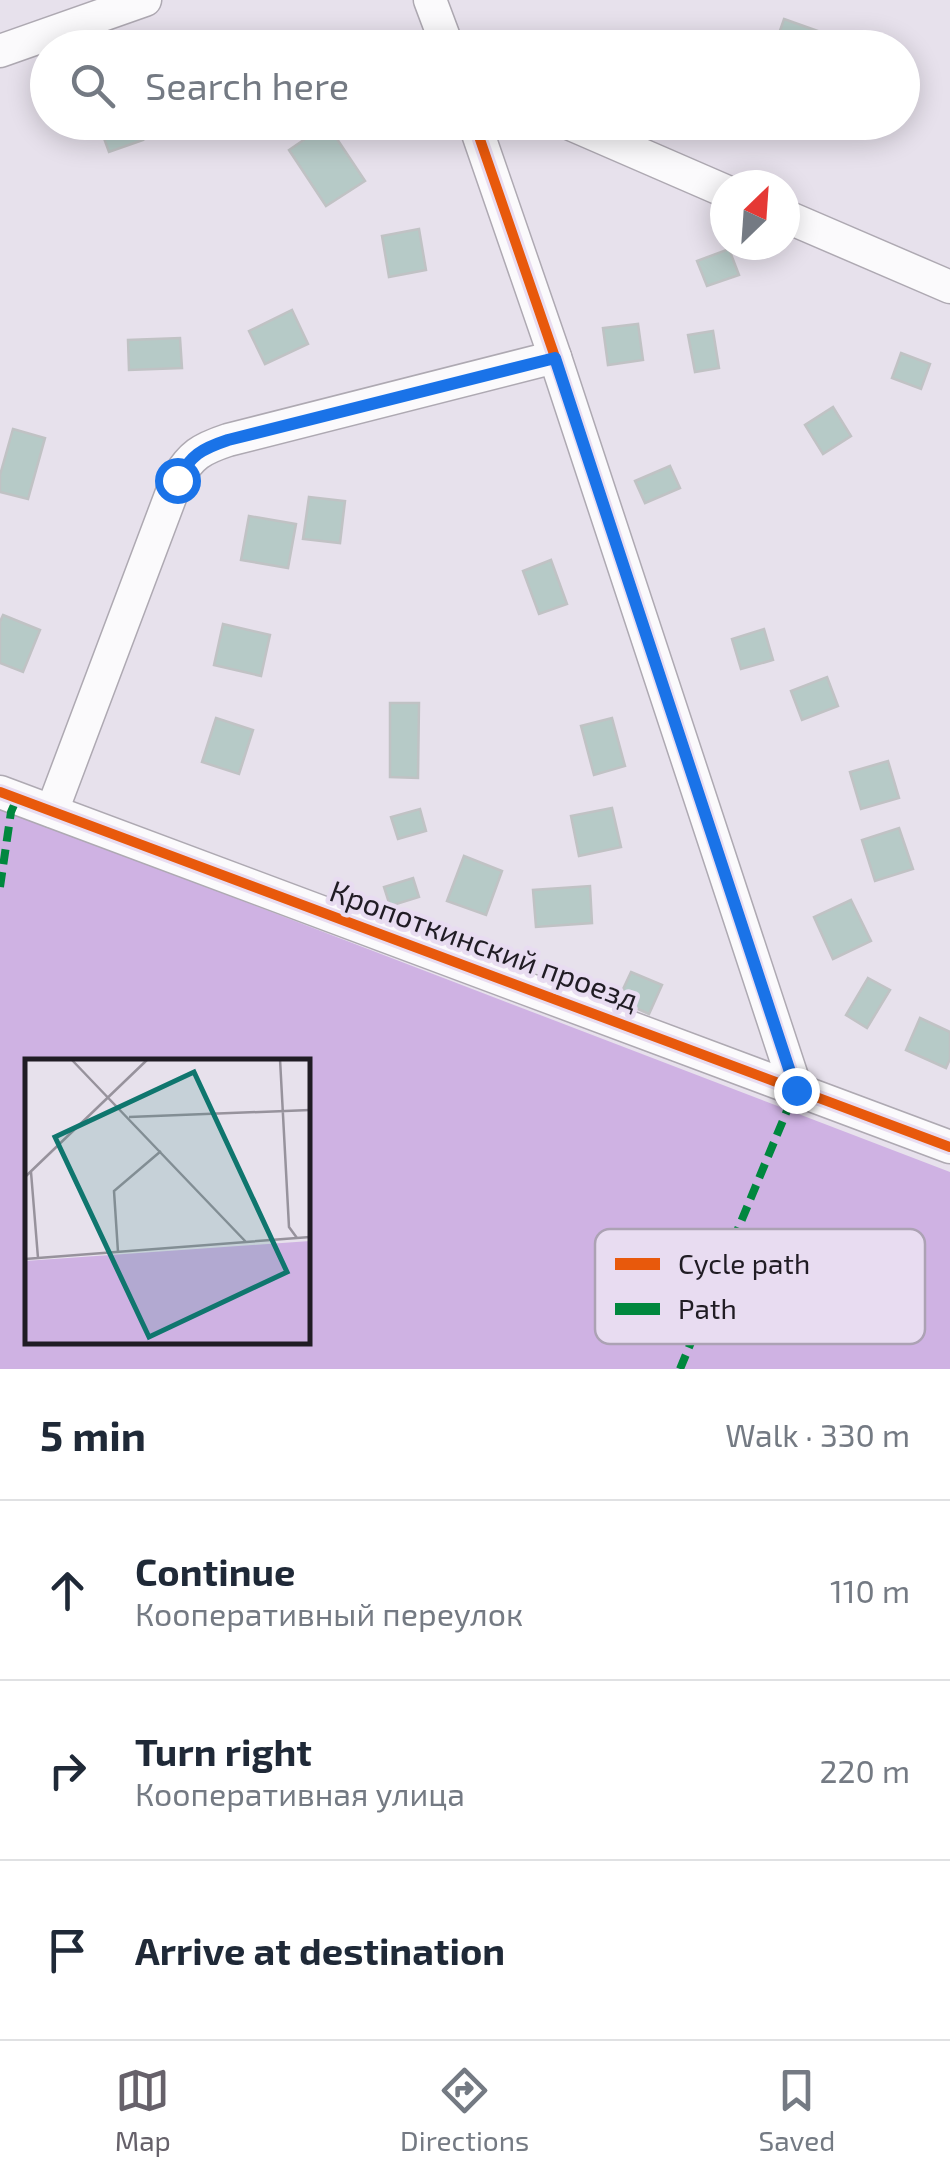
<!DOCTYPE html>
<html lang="en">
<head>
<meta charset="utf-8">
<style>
	body { margin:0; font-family:"Exo 2",sans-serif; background:#f2f2f3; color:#1f2937 }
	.compass { position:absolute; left:710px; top:170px; width:90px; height:90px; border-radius:50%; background:#fff; box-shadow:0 5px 25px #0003; rotate:25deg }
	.stop { position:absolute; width:30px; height:30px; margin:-22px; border:8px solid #1a73e8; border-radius:50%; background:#fff }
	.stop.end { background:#1a73e8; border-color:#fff; box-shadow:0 2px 10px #0008 }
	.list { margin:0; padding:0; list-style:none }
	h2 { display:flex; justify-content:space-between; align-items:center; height:130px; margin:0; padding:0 40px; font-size:42px }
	h2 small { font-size:32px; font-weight:400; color:#747a83 }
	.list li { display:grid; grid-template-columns:65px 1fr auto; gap:30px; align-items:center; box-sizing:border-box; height:180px; padding:0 40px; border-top:2px solid #e0e1e3 }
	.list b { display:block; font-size:38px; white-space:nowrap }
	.list p { margin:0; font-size:32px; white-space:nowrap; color:#747a83 }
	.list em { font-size:32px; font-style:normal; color:#747a83 }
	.icon { flex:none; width:55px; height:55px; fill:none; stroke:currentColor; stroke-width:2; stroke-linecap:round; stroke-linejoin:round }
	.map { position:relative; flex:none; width:950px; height:1369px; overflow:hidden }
	.search { position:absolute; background:#fff; box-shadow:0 5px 25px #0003; left:30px; right:30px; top:30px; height:110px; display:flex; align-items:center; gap:25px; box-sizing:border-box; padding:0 35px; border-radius:55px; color:#747a83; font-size:38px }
	.sheet { height:670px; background:#fff }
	nav { display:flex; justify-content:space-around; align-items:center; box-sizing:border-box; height:140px; border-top:2px solid #e0e1e3; background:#fff; font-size:28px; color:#747a83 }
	nav a { display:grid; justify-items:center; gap:5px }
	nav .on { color:#66616a }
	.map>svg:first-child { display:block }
</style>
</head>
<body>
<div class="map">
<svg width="950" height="1369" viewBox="0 0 950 1369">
	<rect width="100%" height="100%" fill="#e7e1ec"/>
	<path fill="#cfb2e3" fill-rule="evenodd" d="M0,808L950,1172V1369H0ZM28,1062H308V1342H28Z"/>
	<g fill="#b6cac7" stroke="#c0c2c4" stroke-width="2.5">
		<path d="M784,19L818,31L813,48H774Z"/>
		<path d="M98,122H136L143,140L109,152Z"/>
		<path d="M327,124L365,181L326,206L289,150Z"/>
		<path d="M419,229L426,270L389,277L382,236Z"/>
		<path d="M729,249L739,275L707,286L697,261Z"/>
		<path d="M292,310L308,344L265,364L249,331Z"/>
		<path d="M638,324L643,360L608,365L603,328Z"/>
		<path d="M713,331L719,368L695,372L688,335Z"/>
		<path d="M180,338L182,368L129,370L128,340Z"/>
		<path d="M901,353L930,364L921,389L892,378Z"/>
		<path d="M833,407L851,436L823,454L805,425Z"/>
		<path d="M13,429L45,438L28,499L0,492V475Z"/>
		<path d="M670,466L680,488L645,503L635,481Z"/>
		<path d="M309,497L345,501L340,543L303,539Z"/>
		<path d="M249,516L296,524L288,568L241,560Z"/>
		<path d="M551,560L567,604L539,614L523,571Z"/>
		<path d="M3,615L40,630L23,672L0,663V622Z"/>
		<path d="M223,624L270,635L261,676L214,665Z"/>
		<path d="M764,629L773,660L741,669L732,639Z"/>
		<path d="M827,677L838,706L802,720L791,691Z"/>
		<path d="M390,703H419L418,778L390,777Z"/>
		<path d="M216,718L253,730L239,774L202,762Z"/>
		<path d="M612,718L625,766L594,775L581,726Z"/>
		<path d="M888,761L899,798L861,809L850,772Z"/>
		<path d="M612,808L621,847L579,856L571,816Z"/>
		<path d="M420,809L426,831L398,839L391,817Z"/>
		<path d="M899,828L913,869L875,881L862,840Z"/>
		<path d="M464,856L502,871L486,915L447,901Z"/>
		<path d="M413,878L419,897L390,906L384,887Z"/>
		<path d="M590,886L592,923L536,927L533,890Z"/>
		<path d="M851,900L871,941L833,959L814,917Z"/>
		<path d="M631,972L662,985L649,1014L618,1000Z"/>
		<path d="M868,978L890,990L867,1028L846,1015Z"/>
		<path d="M920,1018L950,1032V1059L946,1068L906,1050Z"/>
	</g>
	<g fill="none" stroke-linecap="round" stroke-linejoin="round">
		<defs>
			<g id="minor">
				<path d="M430,0L448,48"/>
				<path d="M0,51L145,0"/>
				<path d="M474,122L555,357L796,1089"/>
				<path d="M566,122L725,191"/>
				<path d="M785,216L950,287"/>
				<path d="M0,792L950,1147"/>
				<path d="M52,811L177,479C191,455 201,449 228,440L555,357"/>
			</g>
		</defs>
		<use href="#minor" stroke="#aea9b2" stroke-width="35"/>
		<use href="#minor" stroke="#fbfafc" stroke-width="32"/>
		<g stroke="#00873e" stroke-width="8" stroke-dasharray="15 8" stroke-linecap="butt">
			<path d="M0,887L11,812L17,798"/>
			<path d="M680,1369L796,1089"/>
		</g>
		<defs>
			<g id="cycleway">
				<path d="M474,122L555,357L796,1089"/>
				<path d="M0,792L950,1147"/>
			</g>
		</defs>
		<use href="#cycleway" stroke="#e8dcf1" stroke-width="16"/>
		<use href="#cycleway" stroke="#e8590c" stroke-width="10"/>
	</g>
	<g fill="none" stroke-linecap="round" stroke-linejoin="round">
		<path stroke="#1a73e8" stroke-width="12" d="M177,480C191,455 201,449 228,440L555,358L796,1090"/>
	</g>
	<g text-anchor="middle" stroke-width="9" stroke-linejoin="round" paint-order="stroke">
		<g font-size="30" fill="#201c24" stroke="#e8dcf1">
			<text transform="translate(484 946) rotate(20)" y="10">Кропоткинский проезд</text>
		</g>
	</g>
	<g transform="translate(25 1059)">
		<rect width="285" height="285" fill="#e7e1ec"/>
		<path d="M285,182V285H0V202Z" fill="#cfb2e3"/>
		<path fill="none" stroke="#97929c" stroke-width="2.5" d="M46,0L221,183M255,0L264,168L272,179M104,58L285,51M6,113L13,199M0,118L123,0M93,193L89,132L136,92M0,200L285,178"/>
		<path fill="#0f766e" fill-opacity="0.15" stroke="#0f766e" stroke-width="5" d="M169,13L262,213L124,278L30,78Z"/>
		<rect width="285" height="285" fill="none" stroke="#201c24" stroke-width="5"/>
	</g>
	<rect x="595" y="1229" width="330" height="115" rx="15" fill="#e8dcf1" stroke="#aca2b4" stroke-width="2.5"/>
	<rect x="615" y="1258" width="45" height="12" fill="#e8590c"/>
	<rect x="615" y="1303" width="45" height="12" fill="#00873e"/>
	<g font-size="28" fill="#201c24">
		<text x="678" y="1274">Cycle path</text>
		<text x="678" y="1319">Path</text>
	</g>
</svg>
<svg class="compass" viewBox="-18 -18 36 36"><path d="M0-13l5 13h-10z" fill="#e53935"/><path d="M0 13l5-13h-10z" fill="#747a83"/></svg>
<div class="stop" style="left:177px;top:480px"></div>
<div class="stop end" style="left:796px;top:1090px"></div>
<div class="search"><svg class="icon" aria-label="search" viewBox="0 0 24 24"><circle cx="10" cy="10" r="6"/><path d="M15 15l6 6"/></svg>Search here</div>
</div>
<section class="sheet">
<h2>5 min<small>Walk · 330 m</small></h2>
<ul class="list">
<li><svg class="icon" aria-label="ahead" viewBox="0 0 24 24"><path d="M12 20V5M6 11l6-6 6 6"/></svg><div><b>Continue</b><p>Кооперативный переулок</p></div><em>110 m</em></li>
<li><svg class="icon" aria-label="right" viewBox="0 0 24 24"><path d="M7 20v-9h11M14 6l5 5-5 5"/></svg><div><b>Turn right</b><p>Кооперативная улица</p></div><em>220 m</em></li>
<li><svg class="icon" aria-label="arrive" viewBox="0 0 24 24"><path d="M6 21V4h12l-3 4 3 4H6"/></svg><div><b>Arrive at destination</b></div></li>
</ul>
</section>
<nav>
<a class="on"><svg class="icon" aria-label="map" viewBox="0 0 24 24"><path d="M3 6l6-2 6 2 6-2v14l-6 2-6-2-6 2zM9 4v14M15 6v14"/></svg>Map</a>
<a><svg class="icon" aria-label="directions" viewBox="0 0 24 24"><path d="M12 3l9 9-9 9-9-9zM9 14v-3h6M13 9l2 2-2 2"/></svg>Directions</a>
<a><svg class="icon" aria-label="saved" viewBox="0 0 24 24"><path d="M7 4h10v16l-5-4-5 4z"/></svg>Saved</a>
</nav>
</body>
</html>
